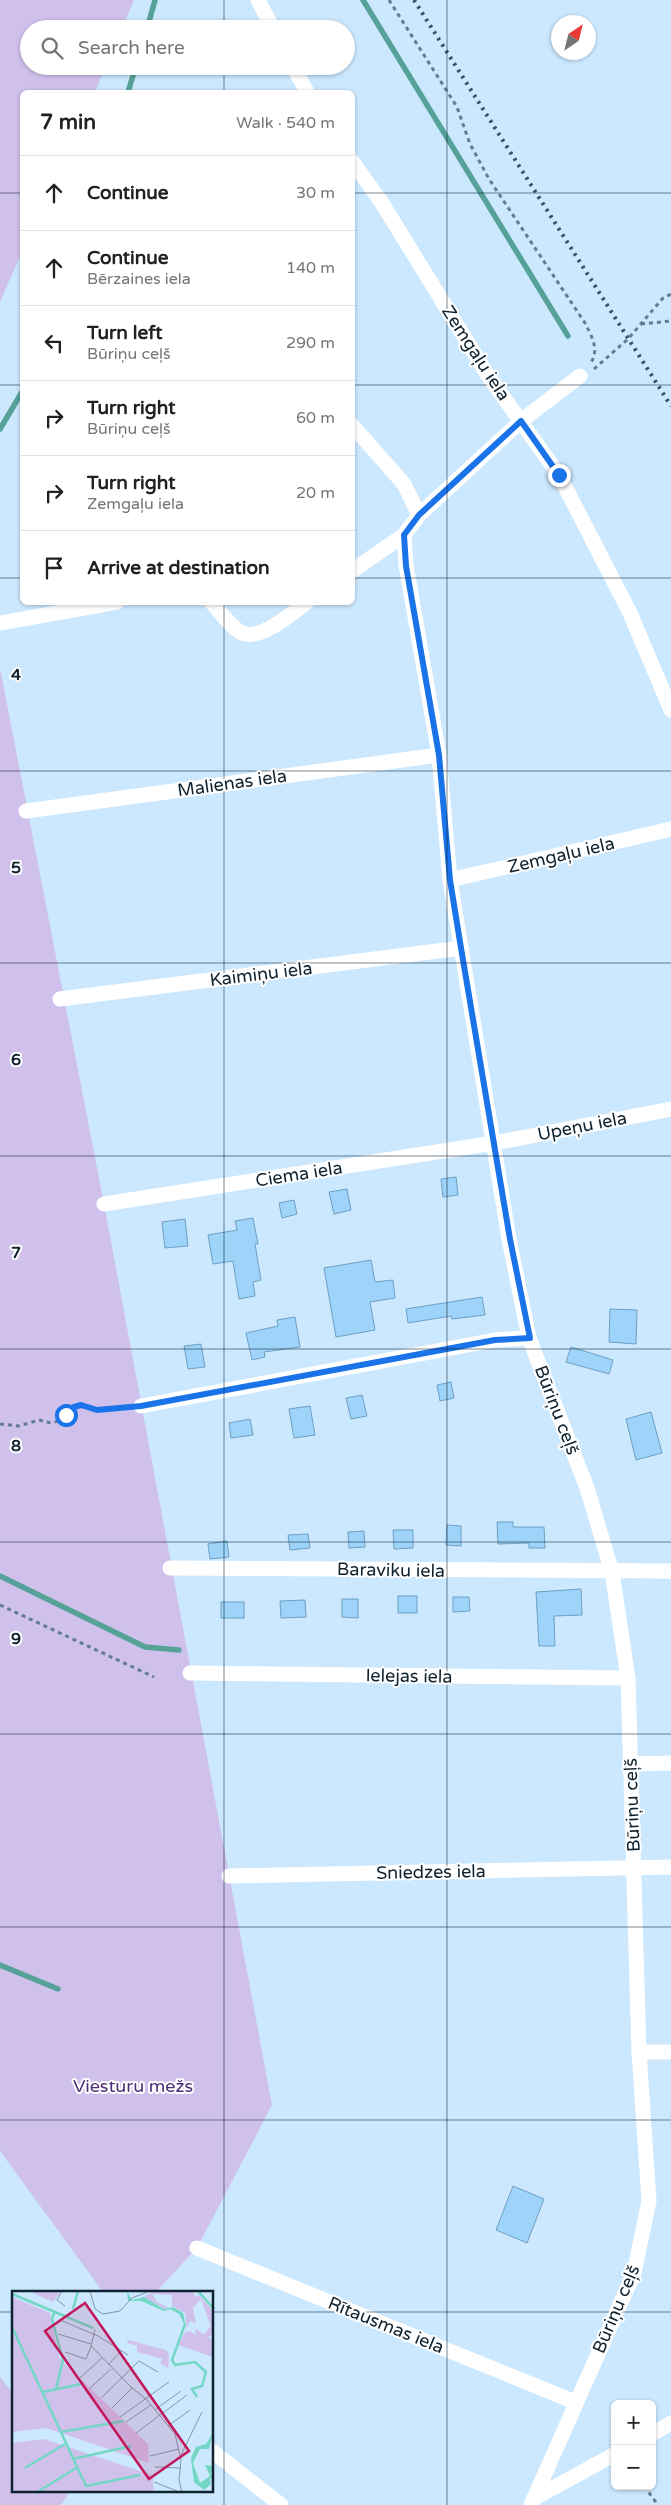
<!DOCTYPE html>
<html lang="en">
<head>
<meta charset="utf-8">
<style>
	body { margin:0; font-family:"Varela Round",sans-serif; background:#f6f6f6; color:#202124 }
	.controls { position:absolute; right:15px; bottom:15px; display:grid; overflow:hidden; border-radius:8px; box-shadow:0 1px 4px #0004 }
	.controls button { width:45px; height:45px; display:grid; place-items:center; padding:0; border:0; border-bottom:1px solid #e0e0e0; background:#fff; color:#202124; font:25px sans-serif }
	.compass { position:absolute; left:551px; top:15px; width:45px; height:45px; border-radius:50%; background:#fff; box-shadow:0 1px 4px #0004; rotate:35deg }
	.stop { position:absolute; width:15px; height:15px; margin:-11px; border:4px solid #1a73e8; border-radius:50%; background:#fff }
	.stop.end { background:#1a73e8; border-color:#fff; box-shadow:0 1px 5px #0008 }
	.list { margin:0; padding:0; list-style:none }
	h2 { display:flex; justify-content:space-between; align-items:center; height:65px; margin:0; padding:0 20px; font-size:21px }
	h2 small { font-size:16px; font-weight:400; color:#757577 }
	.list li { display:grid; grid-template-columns:32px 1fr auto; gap:15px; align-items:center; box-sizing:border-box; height:75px; padding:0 20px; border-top:1px solid #e0e0e0 }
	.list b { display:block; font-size:19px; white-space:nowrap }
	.list p { margin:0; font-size:16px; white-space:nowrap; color:#757577 }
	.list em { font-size:16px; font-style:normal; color:#757577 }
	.icon { flex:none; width:28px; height:28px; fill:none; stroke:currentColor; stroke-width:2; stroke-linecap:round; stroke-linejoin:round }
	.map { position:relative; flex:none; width:671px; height:2505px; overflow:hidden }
	.search { position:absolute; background:#fff; box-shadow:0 1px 4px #0004; left:20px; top:20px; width:335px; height:55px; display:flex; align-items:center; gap:12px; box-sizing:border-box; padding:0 18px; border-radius:28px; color:#757577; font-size:19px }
	.panel { position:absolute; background:#fff; box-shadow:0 1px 4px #0004; left:20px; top:90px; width:335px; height:515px; border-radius:8px }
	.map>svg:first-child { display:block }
</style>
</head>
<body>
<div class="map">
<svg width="671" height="2505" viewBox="0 0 671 2505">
	<rect width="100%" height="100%" fill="#cbe8ff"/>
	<g fill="#cfc1ec">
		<path d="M0,0H134L122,29H29V66H106L95,92H22V252L0,302Z"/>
		<path d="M0,668L104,1204L272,2105L197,2248L156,2292H103L0,2151Z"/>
		<path d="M0,2377L14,2395V2491H70L61,2505H0Z"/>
	</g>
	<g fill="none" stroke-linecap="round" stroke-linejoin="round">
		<g stroke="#56a198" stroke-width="5.5">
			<path d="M363,0L568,336"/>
			<path d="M147,29L155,0"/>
			<path d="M128,92L136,66"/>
			<path d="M0,429L22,392"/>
			<path d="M0,1576L145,1647L179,1650"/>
			<path d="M0,1965L58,1989"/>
		</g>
	</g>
	<g fill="#9ed3fa" stroke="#6f9fc2">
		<path d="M456,1177L458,1195L443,1197L441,1179Z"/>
		<path d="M347,1189L351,1210L334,1214L329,1192Z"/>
		<path d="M294,1200L297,1214L282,1218L279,1203Z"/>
		<path d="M253,1218L258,1244H255L261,1280L253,1282L255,1296L239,1299L233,1261L213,1264L208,1235L237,1230L235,1221Z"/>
		<path d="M185,1219L188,1246L165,1248L162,1222Z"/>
		<path d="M371,1260L375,1282L393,1280L395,1298L370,1302L375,1330L336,1337L324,1268Z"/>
		<path d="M482,1297L485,1315L452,1319L451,1316L408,1323L406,1309Z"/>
		<path d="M610,1309L637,1310L636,1344L609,1342Z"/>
		<path d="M295,1317L300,1347L264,1352L265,1357L252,1360L246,1333L278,1326L277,1320Z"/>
		<path d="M201,1344L205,1367L188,1369L184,1346Z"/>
		<path d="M571,1347L613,1360L609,1374L566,1362Z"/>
		<path d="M451,1382L454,1398L440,1401L437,1385Z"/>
		<path d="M362,1395L367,1416L351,1419L346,1398Z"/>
		<path d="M310,1406L315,1435L294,1438L289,1409Z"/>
		<path d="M651,1412L662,1453L636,1460L626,1419Z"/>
		<path d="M250,1419L253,1435L231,1438L229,1423Z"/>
		<path d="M497,1522H513V1527H544L545,1548H529V1543L498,1544Z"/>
		<path d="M447,1525L461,1526V1546L446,1545Z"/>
		<path d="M393,1530H413V1548L394,1549Z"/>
		<path d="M364,1531L365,1547L349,1548L348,1532Z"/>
		<path d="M308,1534L310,1548L290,1550L288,1535Z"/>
		<path d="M227,1541L229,1557L210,1559L208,1544Z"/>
		<path d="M581,1589L582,1615L554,1616L555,1646H539L536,1592Z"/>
		<rect x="398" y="1596" width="19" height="17"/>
		<path d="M453,1597H469L470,1611L453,1612Z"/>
		<path d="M342,1599H358V1618L342,1617Z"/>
		<path d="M305,1600L306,1617L281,1618L280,1601Z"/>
		<rect x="221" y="1602" width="23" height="16"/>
		<path d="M513,2186L544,2199L527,2243L496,2230Z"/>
	</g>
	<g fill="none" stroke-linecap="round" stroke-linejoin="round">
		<g stroke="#647c8e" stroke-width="3" stroke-dasharray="4 4" stroke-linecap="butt">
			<path d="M389,0L457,107L470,144L489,179L585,323C592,337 600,350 590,364"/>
			<path d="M641,324L671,321"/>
			<path d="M594,369L628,339L663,298L671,294"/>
			<path d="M0,1424L19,1426L39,1420L51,1423L59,1421L74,1407L81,1405L97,1410L125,1407"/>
			<path d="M0,1605L154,1677"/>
			<path d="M644,2486L658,2505"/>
		</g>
		<g stroke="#fff" stroke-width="15">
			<path d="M258,0L273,29"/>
			<path d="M293,66L307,92"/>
			<path d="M352,161L382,203L487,374L559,475L630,613L671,710"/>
			<path d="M352,425L404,484L419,515"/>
			<path d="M352,571L404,535"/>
			<path d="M211,602C220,611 231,628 242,633C261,641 292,613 307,602"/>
			<path d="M0,623L117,602"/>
			<path d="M26,811L439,755"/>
			<path d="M450,880L671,829"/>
			<path d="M60,999L461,948"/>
			<path d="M104,1204L494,1143L671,1109"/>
			<path d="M141,1406L495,1340L529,1338"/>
			<path d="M170,1568L671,1571"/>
			<path d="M190,1673L628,1678"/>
			<path d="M630,1764L671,1763"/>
			<path d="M229,1876L671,1867"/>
			<path d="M639,2052H671"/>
			<path d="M197,2248L575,2402"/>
			<path d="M652,2434L671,2423"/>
			<path d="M212,2451L281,2505"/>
			<path d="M533,2499L615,2454"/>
			<path d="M531,2505L634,2273L649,2201L639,2052L628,1678L612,1572L587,1488L529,1338L509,1239L450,880L439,755L406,565L404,535L419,515L521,421L580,376"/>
		</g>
		<path stroke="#3a4f5f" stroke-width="4" stroke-dasharray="2.5 5" stroke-linecap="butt" d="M414,0L671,406"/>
	</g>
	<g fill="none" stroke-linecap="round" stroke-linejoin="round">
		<path stroke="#1a73e8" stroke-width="6" d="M66,1415L74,1407L81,1405L97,1410L141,1406L495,1340L530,1338L510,1239L461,948L450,880L439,755L406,566L404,535L419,515L521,421L559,475"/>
	</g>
	<path fill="none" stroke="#0f2230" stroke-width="1" stroke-opacity="0.55" d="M224,0V29M447,0V2505M224,66V92M0,193H22M352,193H671M0,385H22M352,385H671M0,578H22M352,578H671M224,602V2505M0,771H671M0,963H671M0,1156H671M0,1349H671M0,1542H671M0,1734H671M0,1927H671M0,2120H671M0,2312H14M212,2312H671"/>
	<g text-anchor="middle" stroke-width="4" stroke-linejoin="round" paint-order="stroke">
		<g font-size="18" fill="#0f2230" stroke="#fff">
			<text transform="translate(476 353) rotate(57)" y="6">Zemgaļu iela</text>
			<text transform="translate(232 783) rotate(-8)" y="6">Malienas iela</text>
			<text transform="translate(561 855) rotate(-13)" y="6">Zemgaļu iela</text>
			<text transform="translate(261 974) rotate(-7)" y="6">Kaimiņu iela</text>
			<text transform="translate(582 1126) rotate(-11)" y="6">Upeņu iela</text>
			<text transform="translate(299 1174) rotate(-9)" y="6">Ciema iela</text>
			<text transform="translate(557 1410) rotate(69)" y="6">Būriņu ceļš</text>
			<text transform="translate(391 1570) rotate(1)" y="6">Baraviku iela</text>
			<text transform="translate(409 1676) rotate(1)" y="6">Ielejas iela</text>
			<text transform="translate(632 1805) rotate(-92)" y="6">Būriņu ceļš</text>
			<text transform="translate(431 1872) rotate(-1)" y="6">Sniedzes iela</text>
			<text transform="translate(616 2309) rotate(-67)" y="6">Būriņu ceļš</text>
			<text transform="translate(386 2325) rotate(22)" y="6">Rītausmas iela</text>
		</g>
		<g font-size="18" fill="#4e2c79" stroke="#fff">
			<text x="133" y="2092">Viesturu mežs</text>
		</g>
	</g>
	<g transform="translate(12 2291)">
		<rect width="201" height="201" fill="#cbe8ff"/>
		<path d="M17,0H49L41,11ZM142,0H181L183,6L187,4L201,20V43L196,46L201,50V66L166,54L173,41L179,40L184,45L183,38L192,43L199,35L189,8L181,17L184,32L178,30L175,37L173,22L160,15V4L140,3L146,12L156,16L153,18L132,6ZM0,6L38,22L47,67L136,153L137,172L34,137L0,141ZM116,49L154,59L157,63L156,77L148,72L151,68L125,61V55L115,52ZM32,148L140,184L142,201H0V152Z" fill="#cfc1ec"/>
		<path d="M115,0L120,9L132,6L152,18L161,16L171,22L174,36L167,23L158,18L152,20L129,10H116ZM201,142L197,158H188L181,172L188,192L198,185L193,174L201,175L199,182L201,189L198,187L199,193L192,199L182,191L179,167L184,156L194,153Z" fill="#74d7c5"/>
		<path fill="none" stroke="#74d7c5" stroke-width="2.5" d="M186,0L202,18M0,3L81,37M61,18L66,0M43,20L40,28L51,69L44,98M173,33L160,69L163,74L183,71L194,81L190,95L180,98L185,106M0,36L74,195L128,184M31,101L69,93M49,141L112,130M61,168L119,155M13,177L53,153M24,202L64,177"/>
		<path fill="none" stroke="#8099ac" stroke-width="1" d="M50,0L45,9L53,15M78,0L83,18L91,23L108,20L120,7L138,0M48,29L86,45L116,64M83,38L79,55L120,97L134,108L163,143L169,169L167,189L170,202M46,43L79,53M53,61L74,68L79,55M96,74L109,60M68,87L90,67M78,97L99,78M89,107L127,70L146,81M100,117L120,97M144,118L169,100M108,126L157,91M114,131L139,114M156,135L178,119M124,142L175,104M169,164L190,121M138,165L167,158M143,176L169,177M142,191L165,200"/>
		<path fill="#c2185b" fill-opacity="0.15" stroke="#c2185b" stroke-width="2.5" d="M73,12L177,160L137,188L33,40Z"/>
		<rect width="201" height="201" fill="none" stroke="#0f2230" stroke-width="2.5"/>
	</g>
	<g font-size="16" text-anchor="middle" font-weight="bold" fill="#0f2230" stroke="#fff" stroke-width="4" stroke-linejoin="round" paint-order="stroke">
		<text x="16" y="680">4</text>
		<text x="16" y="873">5</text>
		<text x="16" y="1065">6</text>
		<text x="16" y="1258">7</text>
		<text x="16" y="1451">8</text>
		<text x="16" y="1644">9</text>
	</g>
</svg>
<div class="controls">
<button>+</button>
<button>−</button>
</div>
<svg class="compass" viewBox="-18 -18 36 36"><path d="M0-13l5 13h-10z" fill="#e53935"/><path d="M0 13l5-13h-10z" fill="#757577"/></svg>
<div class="stop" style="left:66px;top:1415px"></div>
<div class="stop end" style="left:559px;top:475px"></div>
<div class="search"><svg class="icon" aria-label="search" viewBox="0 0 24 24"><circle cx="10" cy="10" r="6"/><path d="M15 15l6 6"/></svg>Search here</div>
<section class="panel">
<h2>7 min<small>Walk · 540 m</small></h2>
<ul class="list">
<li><svg class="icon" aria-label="ahead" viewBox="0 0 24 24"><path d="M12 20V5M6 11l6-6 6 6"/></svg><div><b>Continue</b></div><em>30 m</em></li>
<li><svg class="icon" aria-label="ahead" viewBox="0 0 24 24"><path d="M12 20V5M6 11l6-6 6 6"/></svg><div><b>Continue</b><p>Bērzaines iela</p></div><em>140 m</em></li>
<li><svg class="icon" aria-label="left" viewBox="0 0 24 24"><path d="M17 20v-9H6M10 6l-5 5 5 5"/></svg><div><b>Turn left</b><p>Būriņu ceļš</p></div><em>290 m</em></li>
<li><svg class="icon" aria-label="right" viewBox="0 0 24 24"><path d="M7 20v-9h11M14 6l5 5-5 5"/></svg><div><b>Turn right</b><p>Būriņu ceļš</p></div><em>60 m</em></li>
<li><svg class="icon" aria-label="right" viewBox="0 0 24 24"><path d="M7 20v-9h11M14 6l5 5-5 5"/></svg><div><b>Turn right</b><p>Zemgaļu iela</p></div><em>20 m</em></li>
<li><svg class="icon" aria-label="arrive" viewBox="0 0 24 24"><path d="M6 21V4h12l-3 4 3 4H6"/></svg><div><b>Arrive at destination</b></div></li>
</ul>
</section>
</div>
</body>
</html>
